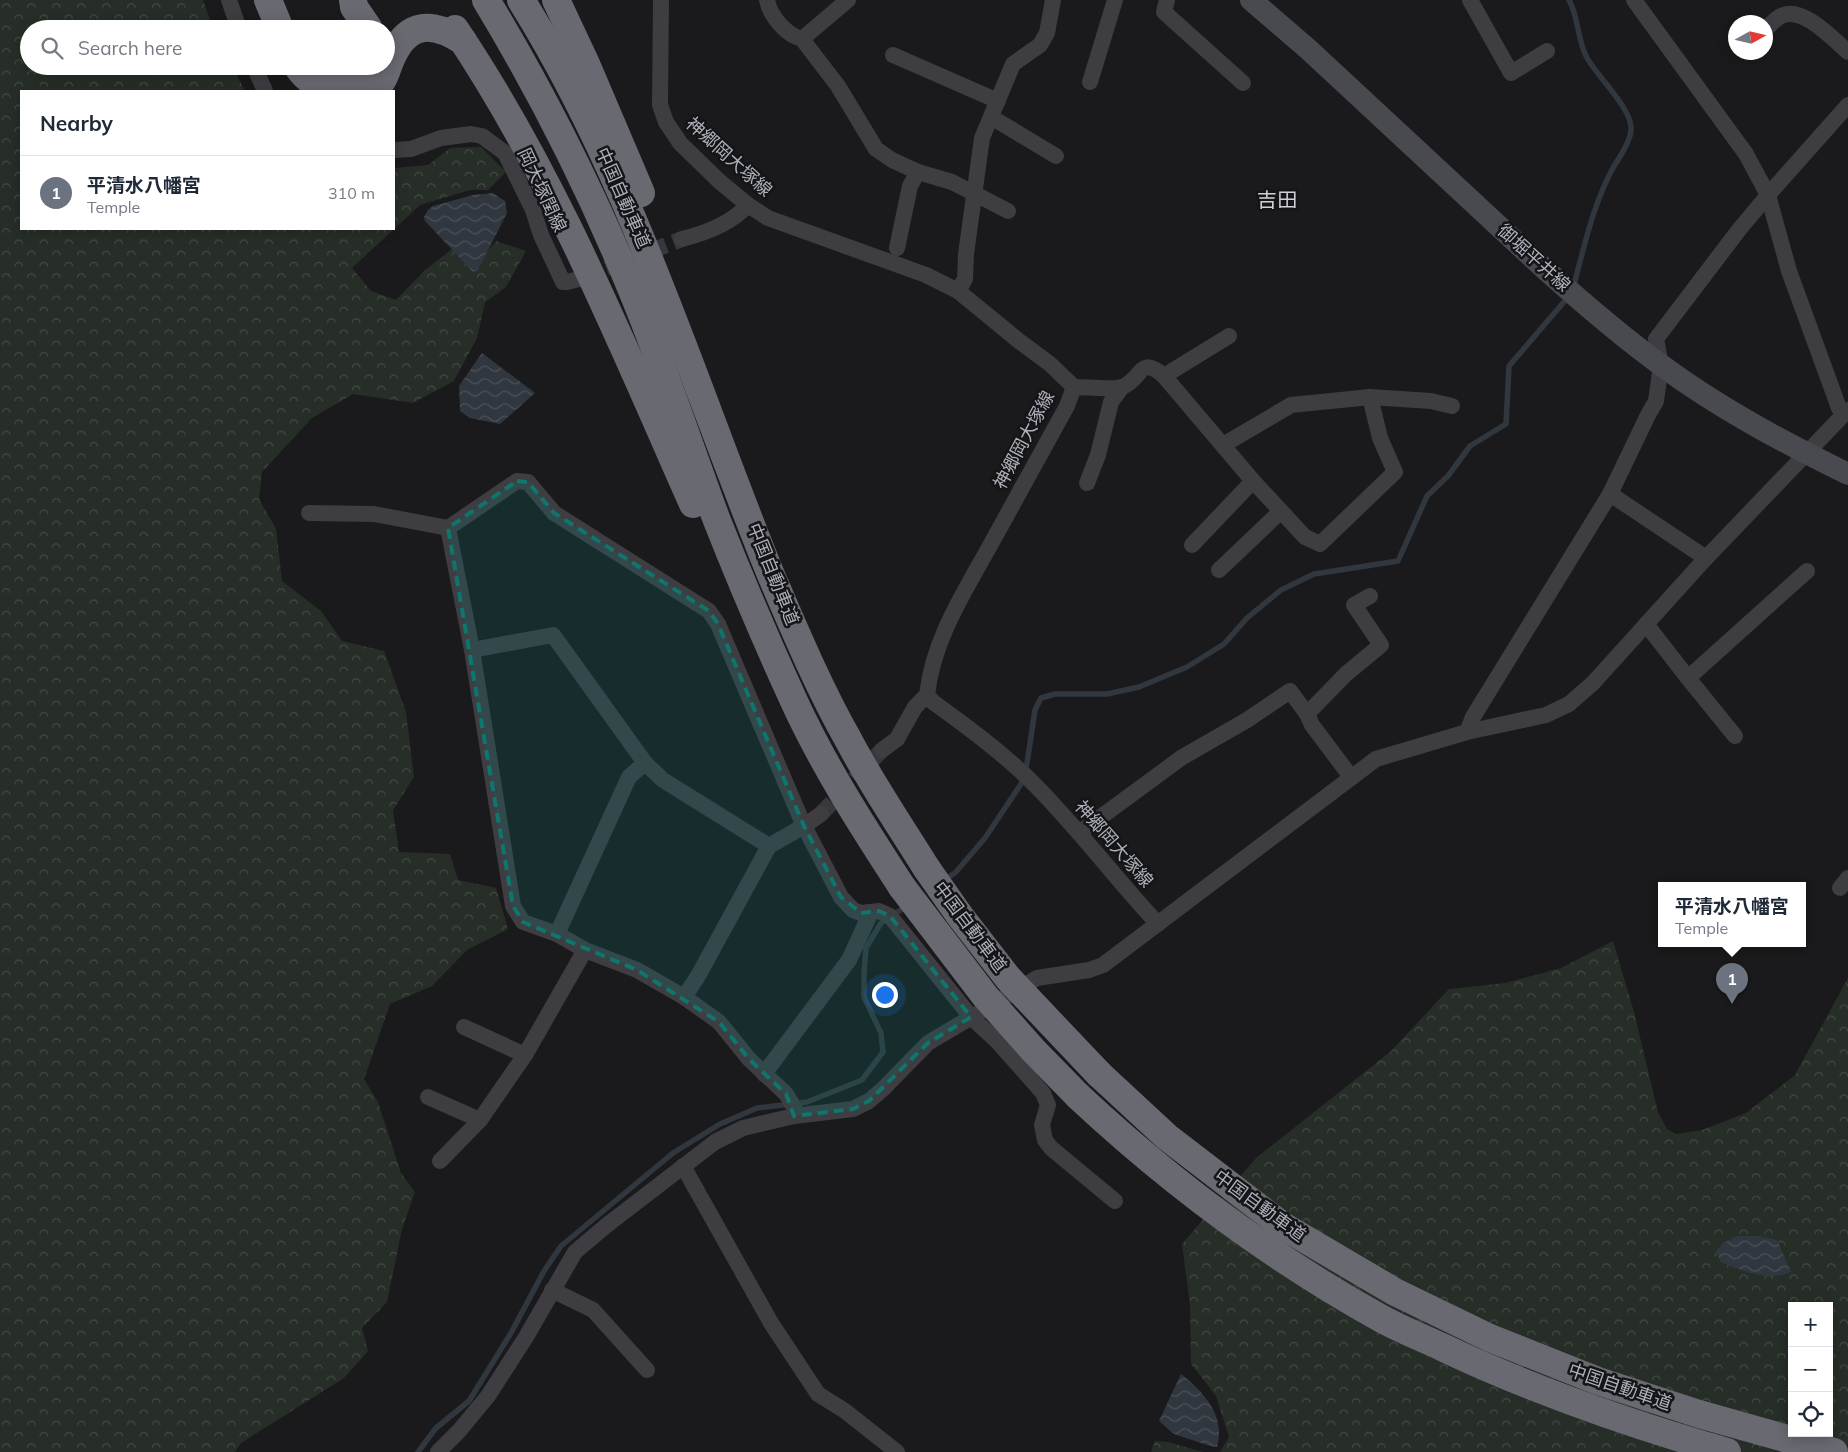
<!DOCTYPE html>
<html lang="en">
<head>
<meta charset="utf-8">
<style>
	body { margin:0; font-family:Mulish,"Noto Sans JP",sans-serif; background:#f6f6f7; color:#1f2937 }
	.controls { position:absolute; right:15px; bottom:15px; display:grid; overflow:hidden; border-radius:0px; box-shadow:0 2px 12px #0003 }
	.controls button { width:45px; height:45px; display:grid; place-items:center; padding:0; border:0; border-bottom:1px solid #e0e1e3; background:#fff; color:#1f2937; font:25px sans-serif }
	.compass { position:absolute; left:1728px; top:15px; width:45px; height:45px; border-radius:50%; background:#fff; box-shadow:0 2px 12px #0003; rotate:82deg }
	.you { position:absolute; left:884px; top:994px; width:18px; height:18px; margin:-12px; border:4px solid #fff; border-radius:50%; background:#1a73e8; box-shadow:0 0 0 8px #1a73e833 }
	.badge { display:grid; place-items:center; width:32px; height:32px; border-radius:50%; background:#d93025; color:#fff; font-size:16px; font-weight:700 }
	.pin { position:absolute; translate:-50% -41px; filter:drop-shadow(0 1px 2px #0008) }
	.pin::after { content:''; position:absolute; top:26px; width:18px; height:15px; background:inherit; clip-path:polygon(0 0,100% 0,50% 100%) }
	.popup { position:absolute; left:1658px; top:882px; width:148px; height:65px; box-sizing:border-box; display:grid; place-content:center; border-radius:0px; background:#fff; filter:drop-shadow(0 1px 4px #0005); font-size:16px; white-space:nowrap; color:#747a83 }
	.popup b { font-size:19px; color:#1f2937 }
	.popup::after { content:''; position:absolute; left:50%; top:100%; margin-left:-10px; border:10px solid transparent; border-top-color:#fff }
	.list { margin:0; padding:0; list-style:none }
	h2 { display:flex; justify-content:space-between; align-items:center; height:65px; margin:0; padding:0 20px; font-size:21px }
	h2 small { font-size:16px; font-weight:400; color:#747a83 }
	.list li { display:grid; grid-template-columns:32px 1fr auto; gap:15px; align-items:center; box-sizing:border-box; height:75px; padding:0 20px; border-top:1px solid #e0e1e3 }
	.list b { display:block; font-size:19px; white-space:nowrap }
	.list p { margin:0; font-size:16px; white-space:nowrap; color:#747a83 }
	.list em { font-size:16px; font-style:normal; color:#747a83 }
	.icon { flex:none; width:28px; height:28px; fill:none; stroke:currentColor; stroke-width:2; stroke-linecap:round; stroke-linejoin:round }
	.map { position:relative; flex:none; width:1848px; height:1452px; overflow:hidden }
	.search { position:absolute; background:#fff; box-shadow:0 2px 12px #0003; left:20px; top:20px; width:375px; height:55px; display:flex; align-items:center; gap:12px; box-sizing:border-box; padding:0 18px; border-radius:28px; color:#747a83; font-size:19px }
	.panel { position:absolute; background:#fff; box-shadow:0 2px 12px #0003; left:20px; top:90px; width:375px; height:140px; border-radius:0px }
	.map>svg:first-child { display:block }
</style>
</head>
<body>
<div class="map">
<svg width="1848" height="1452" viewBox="0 0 1848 1452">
	<defs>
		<pattern id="forest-crowns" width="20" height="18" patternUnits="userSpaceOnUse" patternTransform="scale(1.25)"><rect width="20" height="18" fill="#262e27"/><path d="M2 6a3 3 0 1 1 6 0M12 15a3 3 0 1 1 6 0" fill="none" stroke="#434a44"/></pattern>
		<pattern id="water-waves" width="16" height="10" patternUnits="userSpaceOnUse" patternTransform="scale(1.25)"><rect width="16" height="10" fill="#31373f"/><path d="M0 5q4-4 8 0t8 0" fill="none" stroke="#4c5159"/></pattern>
	</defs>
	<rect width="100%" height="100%" fill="#1a1a1c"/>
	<g fill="url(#forest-crowns)" fill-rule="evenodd">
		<path d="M0,0H203L213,29H29V66H232L245,91H21V229H394V168L428,165L450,148L481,147L506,172L488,190H470L420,205L352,268L371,291L396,300L425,270L452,249L483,257L496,241L526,251L506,287L485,302L477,338L454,381L413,403L353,394L312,418L262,472L259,499L276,529L282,581L321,611L342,641L384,651L406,712L414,777L393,810L399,852L450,854L458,880L496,888L508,929L467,950L432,986L390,1004L364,1079L378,1102L401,1173L415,1192L402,1229L387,1302L362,1328L368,1351L344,1378L241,1443L235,1452H0Z"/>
		<path d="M1613,941L1634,1012L1658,1112L1667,1129L1676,1134L1702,1130L1746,1113L1795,1075L1848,978V1452H1220L1229,1437L1216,1396L1191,1364L1190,1304L1182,1244L1256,1158L1390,1052L1449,989L1505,983L1561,968ZM1792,1306H1829V1433H1792Z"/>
		<path d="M1155,1441L1168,1442L1203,1452H1151Z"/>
	</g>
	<g fill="url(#water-waves)">
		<path d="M493,193L505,201L507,213L478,270L473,272L425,221L424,217L428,210L433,206L473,195Z"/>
		<path d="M482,353L535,393L500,424L470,418L460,411L459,386Z"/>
		<path d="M1737,1236H1758L1777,1240L1791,1272C1766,1282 1744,1271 1721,1262L1716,1251L1723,1243Z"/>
		<path d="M1181,1374C1203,1391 1226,1416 1217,1447L1210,1446L1174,1434L1159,1421Z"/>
	</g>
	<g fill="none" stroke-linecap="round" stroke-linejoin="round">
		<g stroke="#31373f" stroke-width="5.5">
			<path d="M1569,0C1579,18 1577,40 1587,58C1598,77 1631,108 1631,128C1632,139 1620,157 1614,166C1593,204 1584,247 1573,289"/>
			<path d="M944,880L955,873L985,838L1021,784L1027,763L1035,710L1041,698L1055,694H1107L1139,687L1187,667L1224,644L1247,618L1281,590L1314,574L1398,561L1427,496L1448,476L1470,446L1506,424L1509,366L1569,296"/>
			<path d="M418,1452L436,1428L469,1401L511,1333L544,1271L561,1246L673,1153L720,1124L757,1108L807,1102L862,1080L883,1052L881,1033L864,997V974L866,948L881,923L908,905"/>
		</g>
		<g stroke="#37383c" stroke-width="16" stroke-dasharray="16 8" stroke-linecap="butt">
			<path d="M584,277L682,239"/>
			<path d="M821,814L882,750"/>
		</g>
		<g stroke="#3d3d42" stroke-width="16">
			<path d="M229,0L239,29"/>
			<path d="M661,0L660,105L666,122L680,143L719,181L748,205L768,218L926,275L958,291L1019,341L1050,364L1074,387"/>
			<path d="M767,0C770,16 786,35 802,39L838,86L876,149L892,160L918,172L952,182L1008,211"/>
			<path d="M1167,0L1164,12L1243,83"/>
			<path d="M1470,0L1511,73L1547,51"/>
			<path d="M1634,0L1746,154L1768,195L1789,271L1839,408L1844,414"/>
			<path d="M1769,26C1772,23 1777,18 1781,16C1802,5 1833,39 1848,52"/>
			<path d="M802,39L848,0"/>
			<path d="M893,55L998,101"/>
			<path d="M254,66L265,91"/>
			<path d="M1090,82L1115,0"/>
			<path d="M991,117L1056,156"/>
			<path d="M394,150L411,149L441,138L471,134L482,136L505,153L533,210L541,235L563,282H567L579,279"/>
			<path d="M682,239C706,233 731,224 748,205"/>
			<path d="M897,248L910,186L918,172"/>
			<path d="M958,291L965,279L966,254L982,138L1013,64L1040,45L1047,33L1053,0"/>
			<path d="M1164,376L1229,336"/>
			<path d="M1074,387L1067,406C1042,451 1017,497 992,542C965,591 933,639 927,695L933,702C966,726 999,750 1029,779C1075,824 1114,877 1158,924"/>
			<path d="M1074,387C1085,387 1114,390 1122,387C1142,380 1139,354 1164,376L1253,481L1192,545"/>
			<path d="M1370,397L1431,401L1452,406"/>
			<path d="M1223,445L1291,405L1370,397L1380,438L1395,472L1320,544L1305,537L1253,481"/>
			<path d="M1087,483L1098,455L1111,402L1122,387"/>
			<path d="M1610,494L1706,558"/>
			<path d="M309,513L374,514L448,528L517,481L528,482L554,513L709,611L718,624L804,826L841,897L853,910L861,913L879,911L890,916L971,1017L996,1040L1043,1093L1048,1105L1042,1125L1045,1140L1051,1148L1115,1201"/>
			<path d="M448,528L472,650L513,906L523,922L557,934"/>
			<path d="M1219,570L1280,512"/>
			<path d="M1646,624L1688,678L1735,736"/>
			<path d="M472,650L553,635L645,763L663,780L769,846L804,826L821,814"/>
			<path d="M1688,678L1807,571"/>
			<path d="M1467,732L1473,717L1610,494L1648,415L1656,401L1661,365L1656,339L1738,231L1768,195L1848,105"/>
			<path d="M882,750L897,739L915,707L927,695"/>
			<path d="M645,763L629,777L557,934L585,950L637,970L684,997L719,1022L749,1059L786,1094L795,1109L794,1116"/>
			<path d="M1351,777L1312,725L1307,714L1346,674L1381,645L1354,605L1370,596"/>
			<path d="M1079,833L1181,758L1247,720L1290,691L1307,714"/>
			<path d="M1840,888L1848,878"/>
			<path d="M684,997L698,976L769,846"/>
			<path d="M464,1027L525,1055"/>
			<path d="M764,1074L849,960L871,912"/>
			<path d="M428,1097L480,1120"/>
			<path d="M440,1161L480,1120L525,1055L585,950"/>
			<path d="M683,1166L771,1323L818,1394L845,1411L897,1452"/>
			<path d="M552,1290L593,1310L647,1370"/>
			<path d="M438,1452L459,1431L488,1396L526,1337L575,1252L607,1225L715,1142L743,1128L794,1116L853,1109L869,1101L883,1089L928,1043L1037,978L1089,970L1103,965L1376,759L1467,732L1546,715L1569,704L1593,683L1706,558L1848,410"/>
		</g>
		<path stroke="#494a50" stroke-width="22" d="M1251,0L1308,49L1547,271C1584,304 1621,336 1661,365C1719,408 1783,442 1848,474"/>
		<g stroke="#686971" stroke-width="28">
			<path d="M268,0L280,29"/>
			<path d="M353,0L354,7L369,29"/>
			<path d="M486,0C544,96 594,196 636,300C665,372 689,445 716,518C740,579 766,640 793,699C823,765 863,827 902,887"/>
			<path d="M521,0C633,179 692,381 771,575C795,631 819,688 849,741C872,785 901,827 927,869"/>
			<path d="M556,0L586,64L641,193"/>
			<path d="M455,29C554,176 621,342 693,504"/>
			<path d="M297,66C318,97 351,96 372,66"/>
			<path d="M374,91C388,77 386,65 396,49C413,19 438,25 463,41"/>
			<path d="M1099,1074L1167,1137L1283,1226L1395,1292L1490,1338L1598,1381L1699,1414L1834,1452"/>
			<path d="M1078,1096C1170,1182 1272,1258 1382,1319C1402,1330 1423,1338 1444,1348C1535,1391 1630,1424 1727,1452"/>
		</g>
		<g stroke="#686971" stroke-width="28">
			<path d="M927,869L960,916L1008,978L1099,1074"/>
			<path d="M902,887L985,996L1034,1051L1078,1096"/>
		</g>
	</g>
	<path fill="#0f766e" fill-opacity="0.2" stroke="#0f766e" stroke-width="4" stroke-dasharray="10 6" stroke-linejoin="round" d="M517,481L528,482L554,513L709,611L718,624L804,826L841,897L861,913L879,911L890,916L971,1017L928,1043L869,1101L853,1109L794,1116L786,1094L749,1059L719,1022L637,970L523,922L513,906L448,528Z"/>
	<g text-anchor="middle" stroke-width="5" stroke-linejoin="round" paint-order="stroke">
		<g font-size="18" fill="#adb0ba" stroke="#151517">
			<text transform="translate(729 157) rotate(42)" y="6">神郷岡大塚線</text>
			<text transform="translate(542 190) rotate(65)" y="6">岡大塚閏線</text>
			<text transform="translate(623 198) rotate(66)" y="6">中国自動車道</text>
			<text transform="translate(1534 258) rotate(42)" y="6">御堀平井線</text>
			<text transform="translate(1024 440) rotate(-62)" y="6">神郷岡大塚線</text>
			<text transform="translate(773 574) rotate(68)" y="6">中国自動車道</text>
			<text transform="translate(1114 844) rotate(49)" y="6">神郷岡大塚線</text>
			<text transform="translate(970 927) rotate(53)" y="6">中国自動車道</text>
			<text transform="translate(1260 1206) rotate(36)" y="6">中国自動車道</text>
			<text transform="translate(1620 1387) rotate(19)" y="6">中国自動車道</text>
		</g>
		<g font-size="20" fill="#ced0d6" stroke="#151517">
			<text x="1277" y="207">吉田</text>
		</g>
	</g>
</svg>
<div class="controls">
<button>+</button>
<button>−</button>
<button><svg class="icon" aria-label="locate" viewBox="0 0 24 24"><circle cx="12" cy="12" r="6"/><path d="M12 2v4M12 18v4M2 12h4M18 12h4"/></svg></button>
</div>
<svg class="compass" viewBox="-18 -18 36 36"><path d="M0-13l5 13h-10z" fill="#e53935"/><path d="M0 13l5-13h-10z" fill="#747a83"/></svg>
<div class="you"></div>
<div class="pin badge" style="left:1732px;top:1004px;background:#6b7280">1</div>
<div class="popup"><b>平清水八幡宮</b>Temple</div>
<div class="search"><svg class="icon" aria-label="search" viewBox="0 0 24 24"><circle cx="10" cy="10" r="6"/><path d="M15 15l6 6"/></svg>Search here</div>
<section class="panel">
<h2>Nearby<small></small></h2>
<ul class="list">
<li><span class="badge" style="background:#6b7280">1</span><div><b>平清水八幡宮</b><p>Temple</p></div><em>310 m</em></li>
</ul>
</section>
</div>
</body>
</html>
